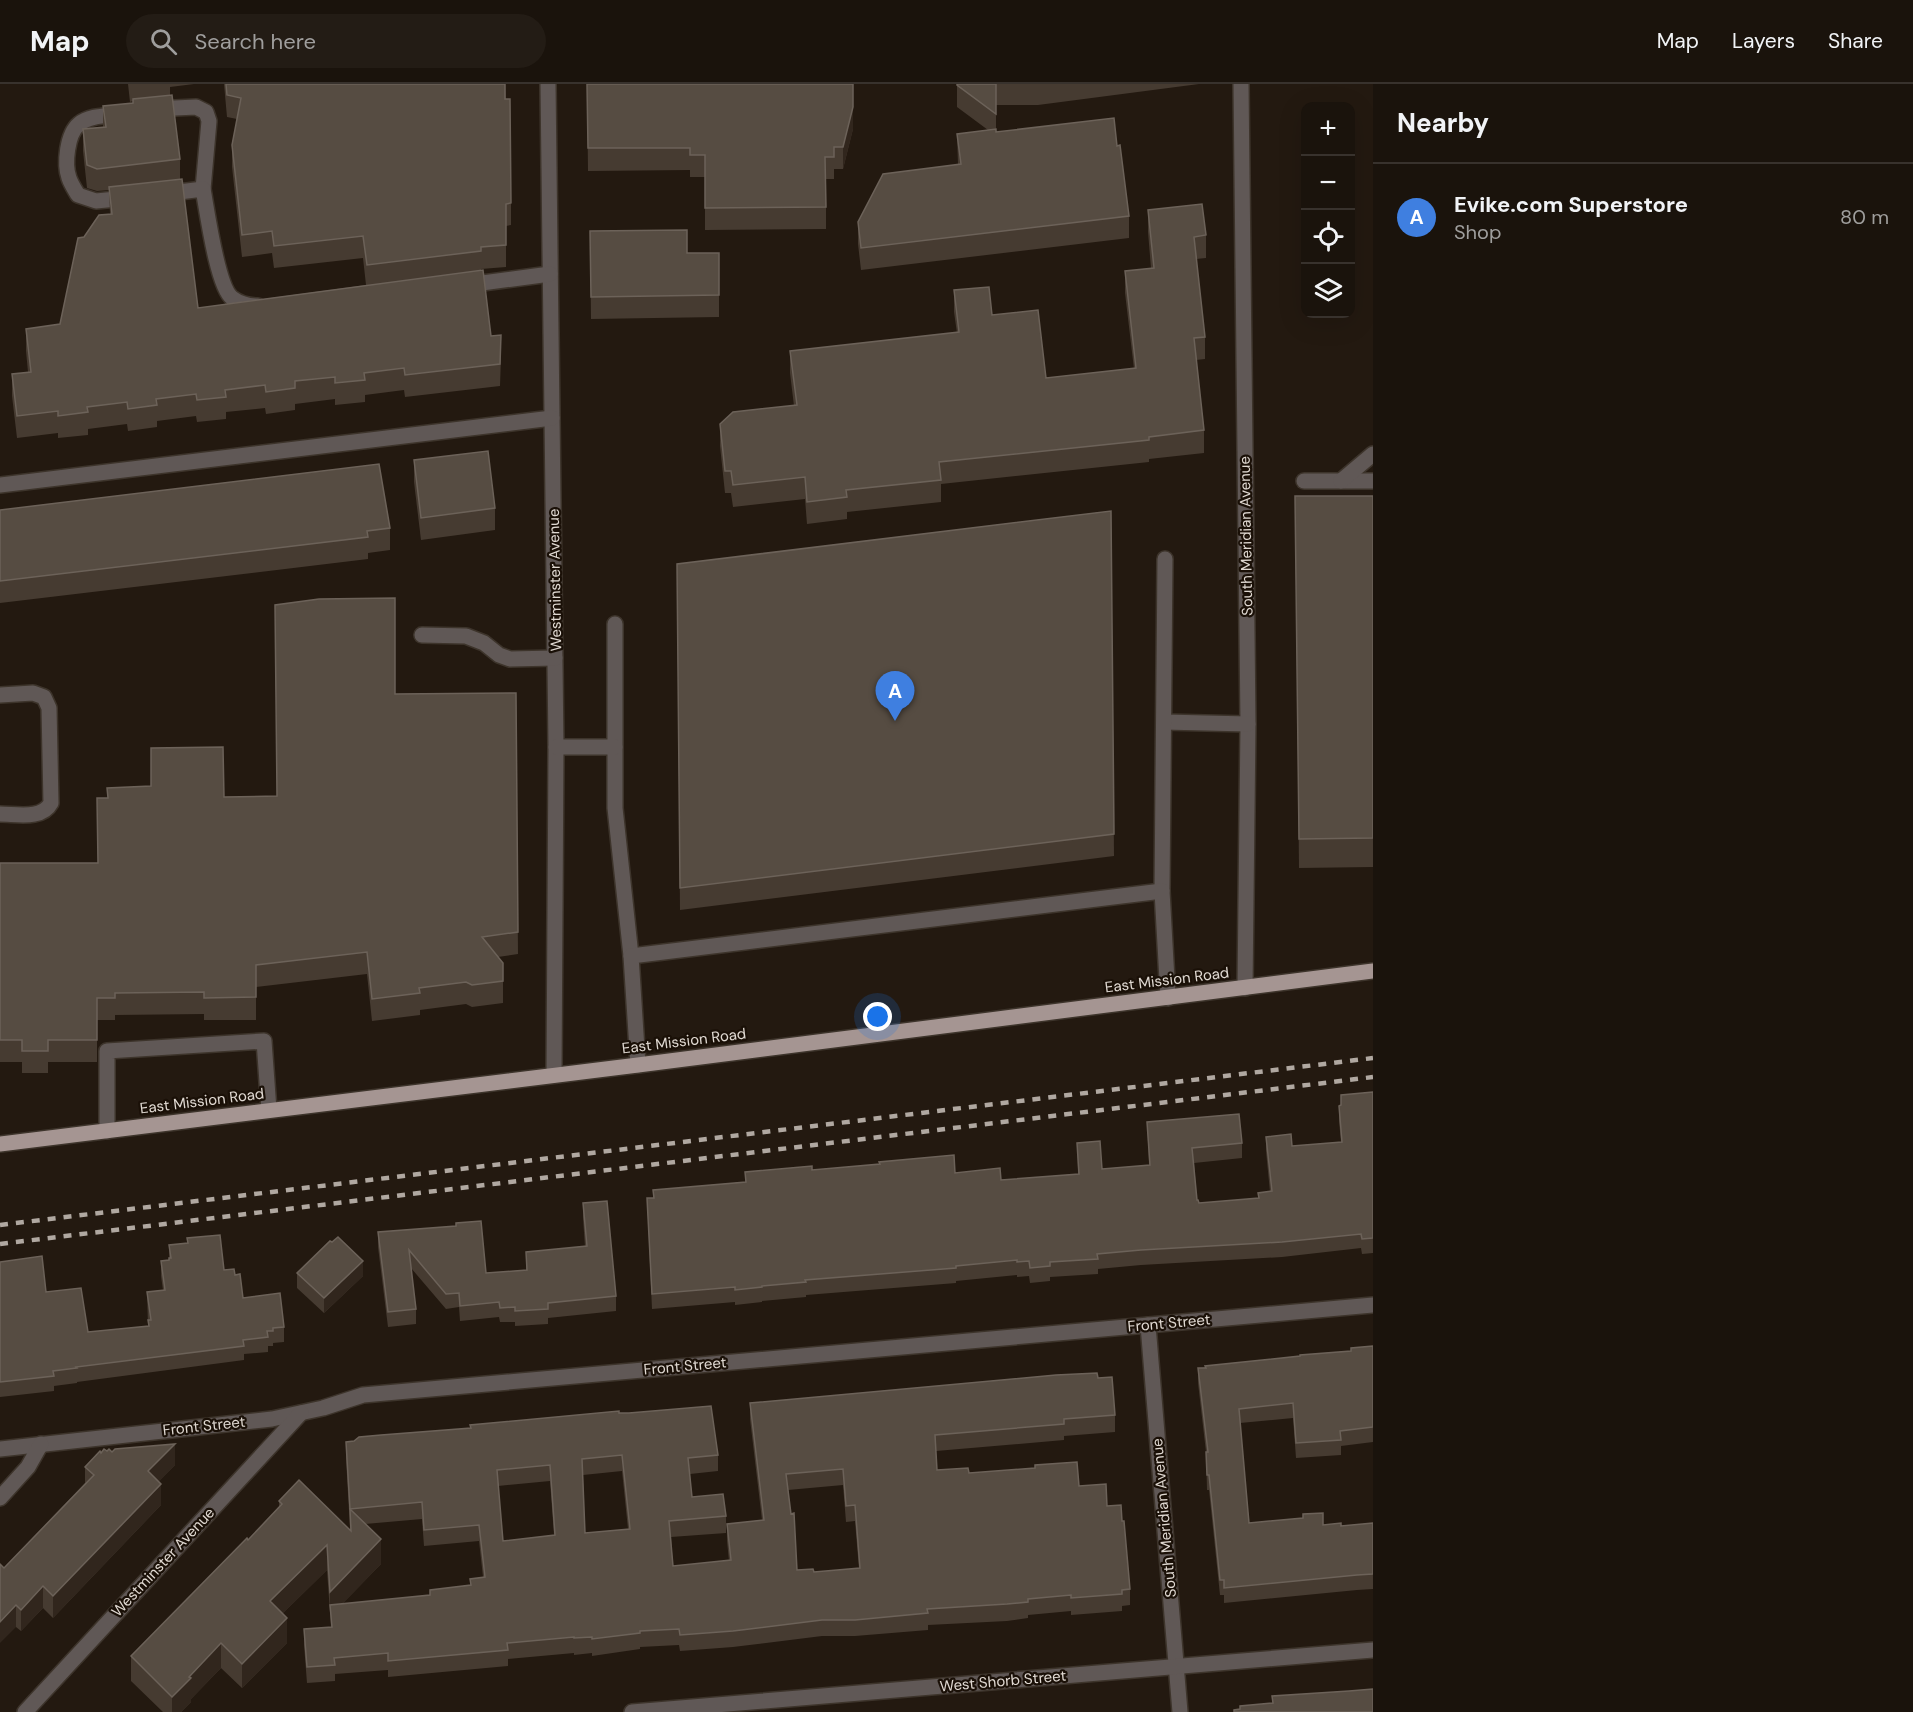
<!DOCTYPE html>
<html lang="en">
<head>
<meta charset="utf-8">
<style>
	body { margin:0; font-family:"DM Sans",sans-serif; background:#231c15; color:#f1f3f6 }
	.controls { position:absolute; right:18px; top:18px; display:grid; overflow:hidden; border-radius:12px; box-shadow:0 6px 24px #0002 }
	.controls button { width:54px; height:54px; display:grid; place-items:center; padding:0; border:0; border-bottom:2px solid #38322d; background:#1a130c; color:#f1f3f6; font:30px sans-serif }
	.you { position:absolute; left:878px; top:933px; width:21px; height:21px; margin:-15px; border:4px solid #fff; border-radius:50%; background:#1a73e8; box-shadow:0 0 0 9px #1a73e833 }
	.badge { display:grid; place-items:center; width:39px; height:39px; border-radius:50%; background:#f39aab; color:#fff; font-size:20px; font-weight:700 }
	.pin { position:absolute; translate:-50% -50px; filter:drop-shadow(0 2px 3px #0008) }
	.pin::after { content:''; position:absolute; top:32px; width:21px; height:18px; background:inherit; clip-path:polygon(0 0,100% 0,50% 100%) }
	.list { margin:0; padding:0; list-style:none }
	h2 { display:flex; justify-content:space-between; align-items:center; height:78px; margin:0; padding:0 24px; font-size:26px }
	h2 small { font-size:20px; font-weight:400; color:#9f9e9d }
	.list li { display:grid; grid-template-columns:39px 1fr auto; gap:18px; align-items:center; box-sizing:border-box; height:108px; padding:0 24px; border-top:2px solid #38322d }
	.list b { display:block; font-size:22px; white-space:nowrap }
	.list p { margin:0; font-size:20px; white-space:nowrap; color:#9f9e9d }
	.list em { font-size:20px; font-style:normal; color:#9f9e9d }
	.icon { flex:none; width:33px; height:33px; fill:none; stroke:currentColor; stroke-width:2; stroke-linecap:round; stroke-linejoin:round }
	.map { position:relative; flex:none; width:1373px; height:1628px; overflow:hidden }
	header { display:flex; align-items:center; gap:36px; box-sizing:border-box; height:84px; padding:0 30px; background:#1a130c; border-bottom:2px solid #38322d }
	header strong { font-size:28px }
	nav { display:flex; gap:33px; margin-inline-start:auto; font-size:21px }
	.search { width:420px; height:54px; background:#231c15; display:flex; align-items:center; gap:15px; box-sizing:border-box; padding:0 21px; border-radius:33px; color:#9f9e9d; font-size:22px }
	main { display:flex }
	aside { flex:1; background:#1a130c }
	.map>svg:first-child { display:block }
</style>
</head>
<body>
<header>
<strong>Map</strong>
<div class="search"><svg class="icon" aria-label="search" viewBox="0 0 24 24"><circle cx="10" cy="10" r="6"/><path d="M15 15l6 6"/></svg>Search here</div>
<nav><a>Map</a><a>Layers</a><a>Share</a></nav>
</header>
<main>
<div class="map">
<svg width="1373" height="1628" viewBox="0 0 1373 1628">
	<rect width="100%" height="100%" fill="#231910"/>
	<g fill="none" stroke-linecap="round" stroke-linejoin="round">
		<defs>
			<g id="minor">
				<path d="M548,0L556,663L554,991"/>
				<path d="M1241,0L1248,640L1245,904"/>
				<path d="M154,25L196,23L206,28L209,37L203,105"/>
				<path d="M121,30C108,32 90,31 79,40C67,50 64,80 69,94C71,100 75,106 78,111L96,117L127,114"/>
				<path d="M163,110L203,105C207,126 217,202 232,214C240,220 249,222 258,222"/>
				<path d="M467,201L550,190"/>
				<path d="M1304,397H1373"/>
				<path d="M1341,397L1373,370"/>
				<path d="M0,401L552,334"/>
				<path d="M615,540V724L631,872"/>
				<path d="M422,551L466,552L484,559L499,571L510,575L555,574"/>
				<path d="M0,611L33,609L44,613L49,624L51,719C42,736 17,730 0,730"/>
				<path d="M1164,638L1248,640"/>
				<path d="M556,663H615"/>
				<path d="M1162,807L1165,475"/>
				<path d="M638,981L631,872L1162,807L1168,914"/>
				<path d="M107,1047V967L264,957L269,1026"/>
				<path d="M1148,1241L1180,1628"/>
				<path d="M0,1365L272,1335L323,1324L363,1311L1373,1221"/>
				<path d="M0,1414L28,1383L41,1360"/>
				<path d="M25,1628L301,1329"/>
				<path d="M632,1628L1373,1566"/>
			</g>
			<path id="major" d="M0,1060L638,981L1373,887"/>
		</defs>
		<use href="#minor" stroke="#3d342b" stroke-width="18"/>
		<use href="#major" stroke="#3d342b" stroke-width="18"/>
		<use href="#minor" stroke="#605856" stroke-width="15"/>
		<use href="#major" stroke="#a59592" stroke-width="15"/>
		<g stroke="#b0a8a1" stroke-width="4.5" stroke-dasharray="8 8" stroke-linecap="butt">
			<path d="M0,1141L1373,974"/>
			<path d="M0,1160L1373,993"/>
		</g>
	</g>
	<g fill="#463b31" fill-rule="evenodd">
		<path d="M128,0H194L170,3V11L180,75V95L198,224L366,201L363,174L274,184L272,169L242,173L232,83V61L237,35L227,33L224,0H505L511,119V141L506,142V183L481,185L491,252L501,273L500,302L405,313L404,306L365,311V318L335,321V315L295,320V326L266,330L265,324L226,328V335L197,338L196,332L157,337V343L128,347L127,340L88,345V351L58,354V349L17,354L12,312V290L28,288L26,267V245L60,240L84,153L110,130L109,106L97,107L87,104L83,67V45L103,43V22L133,19V17L130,18Z"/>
		<path d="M587,0L853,45L843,85H834V95H826V145L705,146V93H690V86L588,87Z"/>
		<path d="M957,0H1199L1038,21H996V48L1117,62L1129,132V154L861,186L858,160V138L958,81L957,50L988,46L957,23Z"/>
		<path d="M1148,126L1206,151V174L1196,175L1205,253V275L1196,276L1204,346V369L1149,375V378L941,400V418L847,428V435L807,440L805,415L733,423L731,409H725L720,362V340L794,322L790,289V267L957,249L954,228V206L992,231L1046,294L1134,285L1125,209V187L1151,184L1148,148Z"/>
		<path d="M590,147L687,169H719V233L591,235Z"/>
		<path d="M414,376L495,424V446L421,456L414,398Z"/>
		<path d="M1295,412H1373V783L1299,784Z"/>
		<path d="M0,426L390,444V466L368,469V475L0,519Z"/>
		<path d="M1111,427L1114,772L680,826L677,480Z"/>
		<path d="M516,609L518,870L498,873L503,879V919L472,923L466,920L420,926V931L372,937L367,890L256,903V936H204V930L115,931V936H97V978H48V989H22V978H0V779H98L224,713L277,712L395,610Z"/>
		<path d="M1373,1008V1169L1362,1170L1361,1164L1282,1173L1141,1181L1098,1185V1190L1050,1193V1197L1030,1199L1029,1192L1017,1193V1191L956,1197V1199L806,1211V1213L762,1217V1218L735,1221V1218L652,1225L647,1114H653V1106L745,1098V1088L812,1086L955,1089L1001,1096L1078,1090L1077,1059L1102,1085L1149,1081L1147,1038L1242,1059V1074L1194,1079L1197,1116L1199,1119L1258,1114V1109L1270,1108L1266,1067V1053L1292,1062L1341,1058L1339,1037V1022L1341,1021V1011Z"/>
		<path d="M583,1119L616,1212V1227L548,1234V1240L515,1242V1238H500L499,1233L460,1237L459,1223L446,1225L411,1184L416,1225V1240L388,1243L378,1163V1148L486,1189L526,1186V1168L585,1163L583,1134Z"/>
		<path d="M187,1154L224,1186L235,1191L243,1214L284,1243V1258L273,1259V1262H268V1268L244,1270V1276L77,1298V1299L54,1302V1307L0,1313V1178L46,1208L88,1248L148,1242L147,1208L163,1206L161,1192V1177L169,1176V1161L187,1159Z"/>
		<path d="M332,1158L363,1192L324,1229L297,1204V1189Z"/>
		<path d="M1373,1262V1358L1341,1362V1371L1296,1374L1293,1334L1240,1339L1249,1439L1341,1442L1373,1439V1505L1357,1506L1224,1519V1511H1220L1209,1406H1207L1206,1368L1198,1299V1284L1351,1267Z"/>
		<path d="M1098,1294L1115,1331V1348L1064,1352V1356L936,1367L937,1386L1079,1402L1107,1422L1122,1437L1130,1505V1521L1122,1522V1527L1071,1531V1527L1028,1531V1534L1007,1537L928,1541V1546L855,1552H822L733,1563L680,1567L679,1561L640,1563V1565L592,1572V1569L574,1571V1569L508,1575V1582L388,1593V1586L335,1590V1597L307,1599L304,1561V1545L331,1543L327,1486L282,1530L287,1559L242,1604L221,1584L191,1615V1618L181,1628H163L131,1597V1572L248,1456L279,1424V1417L350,1445L346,1374V1358L619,1329L718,1371V1387L690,1390L692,1413L726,1432V1449L671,1453L673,1482L729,1477L727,1457V1440L762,1436L750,1335V1319ZM622,1387L628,1445L585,1449L583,1391ZM550,1397L554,1451L503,1457L498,1402ZM843,1401L846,1438L855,1437L859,1485L814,1488L797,1486L788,1406ZM422,1435L424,1462L479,1457L483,1493L470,1495V1501L430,1506V1511L342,1520L381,1480L365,1440Z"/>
		<path d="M107,1367L175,1381L158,1398L161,1421L53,1534L43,1524L21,1547L16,1543L4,1484L85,1399V1383L101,1369Z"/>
	</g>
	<g fill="#31261d">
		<path d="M853,23V45L843,85V63Z"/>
		<path d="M363,1177V1192L324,1229V1214Z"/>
		<path d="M175,1360V1381L148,1409V1387Z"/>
		<path d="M161,1400V1421L53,1534V1512Z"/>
		<path d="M381,1455V1480L331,1532L330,1521V1533V1508Z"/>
		<path d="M327,1461V1486L270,1542V1517Z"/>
		<path d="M43,1502V1524L21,1547V1526Z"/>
		<path d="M16,1521V1543L0,1559V1538Z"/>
		<path d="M287,1534V1559L242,1604V1580Z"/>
		<path d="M221,1559V1584L191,1615V1618L181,1628H172V1613L189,1593Z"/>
	</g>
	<g fill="#564c42" stroke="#6c6259" stroke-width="1.5" fill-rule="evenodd">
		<path d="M226,0H505V15H510L511,119L506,120V161L481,163V167L367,181L363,152L274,162L272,147L242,151L232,61L241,14L227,11Z"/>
		<path d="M587,0H853V23L843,63H834V73H825L826,123L705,124V71H690V64H588Z"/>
		<path d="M957,0H996V30L957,1Z"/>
		<path d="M172,11L180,75L97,85L87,81L83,45L106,43L103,22L133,19V15Z"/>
		<path d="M1114,34L1117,62L1120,61L1129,132L861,164L858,138L883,90L961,80L957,50L996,45V48Z"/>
		<path d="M182,95L198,224L483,186L491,252L501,251L500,280L405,291L404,284L364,289L365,296L335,299V293L295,297V304L266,308L265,301L225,306L226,313L197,316L196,310L156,315L157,321L128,325L127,318L87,323L88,328L58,332V327L17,332L12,290L31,288L26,245L60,240L78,154L84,153L99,131L112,130L109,103Z"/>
		<path d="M1202,120L1206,151L1194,153L1205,253L1194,254L1204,346L1149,353V356L939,378L941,396L846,406L847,413L807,418L805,393L733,401L731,387H725L720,340L733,328L797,321L790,267L959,248L954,206L989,203L992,231L1038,226L1046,294L1136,284L1125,187L1154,184L1148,126Z"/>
		<path d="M687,146V169H719V211L591,213L590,147Z"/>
		<path d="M488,367L495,424L421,434L414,376Z"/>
		<path d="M379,380L390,444L367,447L368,453L0,497V426Z"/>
		<path d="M1295,412H1373V754L1299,755Z"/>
		<path d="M1111,427L1114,750L680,804L677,480Z"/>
		<path d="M395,514V610L516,609L518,848L482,853L503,879V897L472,901L466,898L419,904L420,909L372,915L367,868L256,881V913L204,914V908L115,909V914H97V956H48V967H22V956H0V779H98L97,714H108L107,704L151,702V664L223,663L224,713L277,712L275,521L319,515Z"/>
		<path d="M1373,1008V1154L1362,1155L1361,1150L1282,1158L1141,1166L1097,1170L1098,1175L1050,1178V1182L1030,1184L1029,1177L1017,1178V1176L956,1182V1184L805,1196L806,1198L762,1202V1203L735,1206V1203L652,1210L647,1114H654L653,1106L746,1098L745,1088L812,1082V1086L880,1080L879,1078L954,1071L955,1089L1000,1084L1001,1096L1079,1090L1077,1059L1100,1057L1102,1085L1150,1081L1147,1038L1239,1030L1242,1059L1192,1064L1197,1116H1198L1199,1119L1259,1114L1258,1109L1272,1107L1266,1053L1291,1050L1292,1062L1342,1058L1339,1022L1341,1021V1011Z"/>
		<path d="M607,1117L616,1212L548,1219V1225L515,1227V1223L500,1224L499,1218L460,1222L459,1209L446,1210L409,1166L416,1225L388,1228L378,1148L456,1142V1139L481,1137L486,1189L527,1186L526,1168L587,1162L583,1119Z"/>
		<path d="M220,1151L224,1186L234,1185L235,1191L240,1190L243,1214L280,1209L284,1243L273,1244V1247H267L268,1253L243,1256L244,1262L76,1283L77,1284L53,1287L54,1292L0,1298V1178L42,1172L46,1208L81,1204L88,1248L149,1242L148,1236H151L147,1208L165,1206L161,1177L169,1176V1174H171L169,1161L188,1159L187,1154Z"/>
		<path d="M338,1153L363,1177L324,1214L297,1189L330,1157L332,1158Z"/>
		<path d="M1373,1262V1343L1340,1347L1341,1356L1296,1359L1293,1319L1239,1325L1249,1439L1303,1434V1430L1323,1429V1441L1341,1439V1442L1373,1439V1490L1357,1491L1224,1504V1496H1220L1209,1391H1207L1206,1368H1208L1198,1284H1206L1205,1282L1300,1272V1271L1351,1267V1264Z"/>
		<path d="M1097,1289L1098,1294L1112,1293L1115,1331L1064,1335V1340L935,1351L937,1386L968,1384L969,1389L1035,1384V1381L1077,1378L1079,1402L1106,1400L1107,1422L1121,1421L1122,1437H1124L1130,1505L1122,1506V1510L1071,1514V1511L1028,1515V1518L1007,1520L927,1525L928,1529L855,1536H822L733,1547L680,1551L679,1545L640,1547V1549L592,1555V1553L574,1554V1553L507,1559L508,1566L388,1577V1569L334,1574L335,1581L307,1583L304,1545L332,1543L330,1521L430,1511V1506L471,1501L470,1495L485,1493L479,1441L424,1446L422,1418L350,1425L346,1358L354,1357L359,1353L381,1351L471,1344L470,1341L619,1327V1329H629L711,1322L718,1371L688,1374L692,1413L723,1410L726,1432L669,1437L673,1482L731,1476L727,1440L764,1436L750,1319L1056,1291ZM622,1371L630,1445L585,1449L582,1375ZM550,1381L555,1451L503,1457L497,1386ZM843,1385L846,1422L855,1421L860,1484L814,1488L813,1485L797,1486L794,1429L791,1430L786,1390Z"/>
		<path d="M175,1360L148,1387L161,1400L53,1512L43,1502L21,1526L16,1521L0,1538V1480L4,1484L94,1391L85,1383L100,1367L101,1369L104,1365L107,1367L109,1365L112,1368L115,1365Z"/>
		<path d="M299,1396L351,1447L350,1425L381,1455L330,1508L327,1461L270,1517L287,1534L242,1580L221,1559L189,1593L191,1594L172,1613L131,1572L247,1454L248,1456L282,1420L279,1417Z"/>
		<path d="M1373,1605V1628H1234V1626L1240,1625V1622L1273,1619L1272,1612L1349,1607Z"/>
	</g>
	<g text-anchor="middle" stroke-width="4.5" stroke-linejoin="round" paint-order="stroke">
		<g font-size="15" fill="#e0d9d2" stroke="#1a1007">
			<text transform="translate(1246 452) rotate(-91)" y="5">South Meridian Avenue</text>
			<text transform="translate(555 496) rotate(-91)" y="5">Westminster Avenue</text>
			<text transform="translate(1167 896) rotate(-7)" y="5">East Mission Road</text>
			<text transform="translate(684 957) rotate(-7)" y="5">East Mission Road</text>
			<text transform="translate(202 1017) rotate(-7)" y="5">East Mission Road</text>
			<text transform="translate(1169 1239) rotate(-5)" y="5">Front Street</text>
			<text transform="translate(685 1282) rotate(-5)" y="5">Front Street</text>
			<text transform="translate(204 1342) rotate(-6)" y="5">Front Street</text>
			<text transform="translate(1164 1434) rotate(-95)" y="5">South Meridian Avenue</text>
			<text transform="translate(163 1478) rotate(-47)" y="5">Westminster Avenue</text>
			<text transform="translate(1003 1597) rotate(-5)" y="5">West Shorb Street</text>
		</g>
	</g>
</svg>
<div class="controls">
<button>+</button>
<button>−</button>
<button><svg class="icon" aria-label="locate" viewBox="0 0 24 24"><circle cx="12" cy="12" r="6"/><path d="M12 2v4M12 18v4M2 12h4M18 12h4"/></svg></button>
<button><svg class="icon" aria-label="layers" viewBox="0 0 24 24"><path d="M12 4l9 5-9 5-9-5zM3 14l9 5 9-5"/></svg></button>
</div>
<div class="you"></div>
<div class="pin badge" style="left:895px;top:637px;background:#3f7fe0">A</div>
</div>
<aside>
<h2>Nearby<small></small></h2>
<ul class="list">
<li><span class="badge" style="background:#3f7fe0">A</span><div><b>Evike.com Superstore</b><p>Shop</p></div><em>80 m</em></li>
</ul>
</aside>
</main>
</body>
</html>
